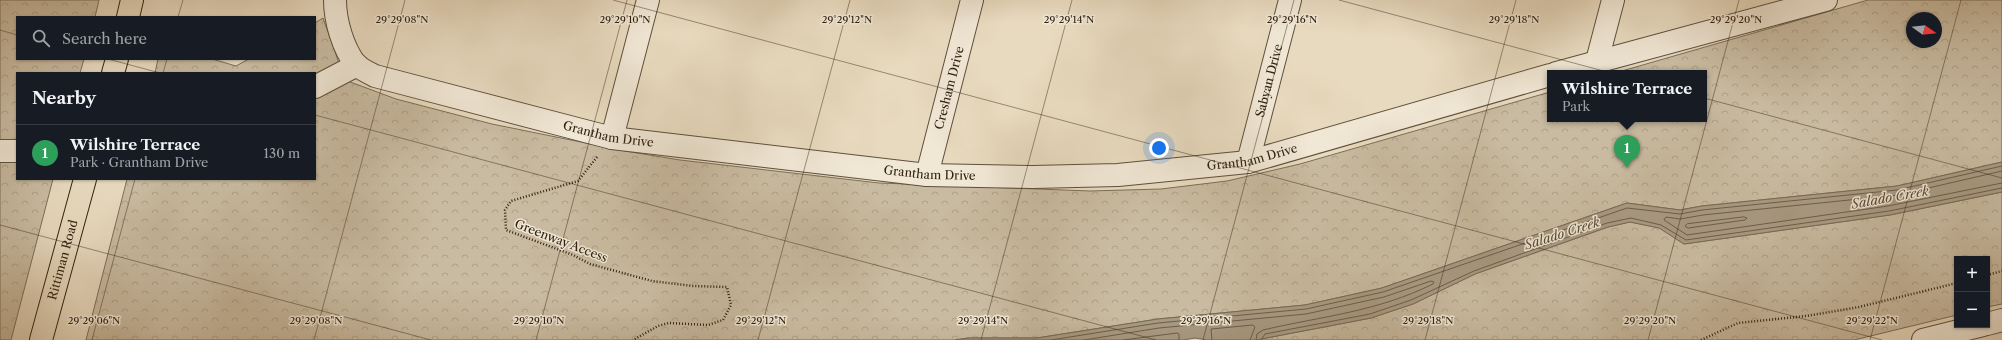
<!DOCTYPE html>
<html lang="en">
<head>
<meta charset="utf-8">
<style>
	body { margin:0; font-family:"Libre Caslon Text",serif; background:#20242c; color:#f1f3f6 }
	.controls { position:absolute; right:12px; bottom:12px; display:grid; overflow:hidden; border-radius:0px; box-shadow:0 1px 3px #0004 }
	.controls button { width:36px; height:36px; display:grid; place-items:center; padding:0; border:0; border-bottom:1px solid #363941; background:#171b24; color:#f1f3f6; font:20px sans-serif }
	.compass { position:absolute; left:1906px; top:12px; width:36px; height:36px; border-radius:50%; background:#171b24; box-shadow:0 1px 3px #0004; rotate:105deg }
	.you { position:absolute; left:1159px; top:148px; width:14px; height:14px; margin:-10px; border:3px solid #fff; border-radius:50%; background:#1a73e8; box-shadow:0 0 0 6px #1a73e833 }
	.badge { display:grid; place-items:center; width:26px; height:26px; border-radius:50%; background:#1a73e8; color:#fff; font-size:13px; font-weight:700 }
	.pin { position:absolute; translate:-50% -33px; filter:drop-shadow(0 1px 2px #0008) }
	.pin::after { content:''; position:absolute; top:21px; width:14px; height:12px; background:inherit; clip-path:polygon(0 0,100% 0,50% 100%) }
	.popup { position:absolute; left:1547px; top:70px; width:160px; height:52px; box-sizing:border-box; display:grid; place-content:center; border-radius:0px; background:#171b24; filter:drop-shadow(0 1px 3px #0005); font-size:13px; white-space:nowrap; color:#9ea1a6 }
	.popup b { font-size:15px; color:#f1f3f6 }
	.popup::after { content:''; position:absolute; left:50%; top:100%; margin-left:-8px; border:8px solid transparent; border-top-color:#171b24 }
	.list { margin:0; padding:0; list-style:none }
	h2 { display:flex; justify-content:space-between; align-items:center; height:52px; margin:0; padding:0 16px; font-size:17px }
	h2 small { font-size:13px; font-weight:400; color:#9ea1a6 }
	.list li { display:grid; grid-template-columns:26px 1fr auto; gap:12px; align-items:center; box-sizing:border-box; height:56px; padding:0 16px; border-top:1px solid #363941 }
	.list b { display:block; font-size:15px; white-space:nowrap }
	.list p { margin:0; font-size:13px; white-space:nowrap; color:#9ea1a6 }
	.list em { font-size:13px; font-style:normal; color:#9ea1a6 }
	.icon { flex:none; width:22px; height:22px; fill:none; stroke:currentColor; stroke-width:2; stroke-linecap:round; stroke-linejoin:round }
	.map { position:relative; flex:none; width:2002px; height:340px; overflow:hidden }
	.search { position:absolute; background:#171b24; box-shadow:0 1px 3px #0004; left:16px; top:16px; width:300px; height:44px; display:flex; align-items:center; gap:10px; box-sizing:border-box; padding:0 14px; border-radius:0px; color:#9ea1a6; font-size:15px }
	.panel { position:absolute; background:#171b24; box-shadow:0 1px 3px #0004; left:16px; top:72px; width:300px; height:108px; border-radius:0px }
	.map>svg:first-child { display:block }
</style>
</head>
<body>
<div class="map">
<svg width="2002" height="340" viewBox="0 0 2002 340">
	<defs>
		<pattern id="forest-crowns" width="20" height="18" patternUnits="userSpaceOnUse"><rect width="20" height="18" fill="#c9bba1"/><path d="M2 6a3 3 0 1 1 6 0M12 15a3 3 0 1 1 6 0" fill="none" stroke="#ada08a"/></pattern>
	</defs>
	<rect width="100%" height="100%" fill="#e8dabf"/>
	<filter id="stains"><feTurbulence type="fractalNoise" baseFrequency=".005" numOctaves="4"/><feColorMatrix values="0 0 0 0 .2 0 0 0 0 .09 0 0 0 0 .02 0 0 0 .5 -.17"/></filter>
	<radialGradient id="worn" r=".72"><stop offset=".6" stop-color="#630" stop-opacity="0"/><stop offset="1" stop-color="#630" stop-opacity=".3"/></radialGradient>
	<g fill="url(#forest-crowns)" stroke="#7c6e59" fill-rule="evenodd">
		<path d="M0,0H99L95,17H17V59H84L80,73H17V179H53L11,340H0Z"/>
		<path d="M1868,0H2002V162L1897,186L1702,206L1680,210L1627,203L1382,288L1305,305L1158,319L1037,338H968L955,340H86L127,179H315V73H155L158,59H212L236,66L249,59H315V23L323,18L345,80L396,99L492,124L625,151L680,160L879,183L1090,191L1161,189L1227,181L1300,164L1550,92V119H1704V73H1615ZM1912,18H1936V42H1912Z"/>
		<path d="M2002,192V304L1987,307V259H1957V315L1854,340H1256L1371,318L1413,304L1475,274L1608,227L1630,222L1660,228L1684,244L1890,215Z"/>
	</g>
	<path fill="#a99b84" stroke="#796b56" d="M2002,162V192L1890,215L1684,244L1659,228L1630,222L1608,227L1475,274L1413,304L1371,318L1256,340H1207L1195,338L1183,340H955L968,338H1037L1158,319L1305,305L1382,288L1627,203L1680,210L1702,206L1897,186Z"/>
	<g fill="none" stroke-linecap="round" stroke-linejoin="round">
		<g stroke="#6c5e4a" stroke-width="1">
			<path d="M2002,171L1898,195L1703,215L1680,219L1666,217L1664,220L1687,235L1888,206L2002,183"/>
			<path d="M1744,217L1747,218L1745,220L1688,228L1685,226L1687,224Z"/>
			<path d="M1051,340L1158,323L1306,309L1383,292L1627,208L1680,214L1702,210L1897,190L2002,166"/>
			<path d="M1084,340L1159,328L1306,314L1384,297L1431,281L1434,282L1433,284C1376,312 1323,316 1263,330L1257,334L1256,340"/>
			<path d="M1123,340L1177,333L1179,334V340"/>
			<path d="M1212,340L1211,329L1253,325L1255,327L1250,340"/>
			<path d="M1261,340L1265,334L1370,314L1411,300L1474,271L1607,223L1631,218L1661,225L1686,240L1889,211L2002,188"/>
		</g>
		<defs>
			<g id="minor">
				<path id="s1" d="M335,0C335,21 343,48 356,65C361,69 369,73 375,76L612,138L927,175L1033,177L1118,175L1248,162L1550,75"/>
				<path d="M1597,61L1613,0"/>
				<path d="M1556,73L1826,0"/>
				<path d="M315,87L357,65"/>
				<path d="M612,138L648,0"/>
				<path d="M0,151H17"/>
				<path id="s2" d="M1248,162L1290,0"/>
				<path id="s3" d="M927,175L972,0"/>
				<path d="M1987,324L2002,320"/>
				<path d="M1923,340L1983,325"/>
			</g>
			<g id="major">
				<path d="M128,17L132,0"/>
				<path d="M113,73L117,59"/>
				<path id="s4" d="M41,340L85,179"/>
			</g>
		</defs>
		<use href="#minor" stroke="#5e503c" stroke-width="24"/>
		<use href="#major" stroke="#302211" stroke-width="24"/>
		<g stroke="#302211" stroke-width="2.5" stroke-dasharray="1 2" stroke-linecap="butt">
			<path d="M597,157L578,181L511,201L505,210L506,230L573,255L590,264L652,281L693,286L727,287L731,305L723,320L708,325L669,323L658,326L633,340"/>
			<path d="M1987,275L2002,271"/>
			<path d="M1701,340L1738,323L1806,316L1859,307L1957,283"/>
		</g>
		<use href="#minor" stroke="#f0e7d5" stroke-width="22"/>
		<use href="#major" stroke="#e8dabf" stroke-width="22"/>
	</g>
	<path fill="none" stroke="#302211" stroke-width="1" stroke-opacity="0.45" d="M613,0L1882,340M1339,0L2002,178M178,17L183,0M0,30L17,35M108,59L160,73M163,73L167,59M315,115L1156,340M0,225L431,340M92,340L135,179M314,340L405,0M536,340L627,0M758,340L850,0M981,340L1072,0M1203,340L1294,0M1425,340L1516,0M1648,340L1739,0M1870,340L1961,0"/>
	<g text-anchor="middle" stroke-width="3" stroke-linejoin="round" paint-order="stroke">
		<g font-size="12" fill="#302211" stroke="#f0e7d5">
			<text dy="4" stroke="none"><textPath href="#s2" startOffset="84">Sabyan Drive</textPath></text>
			<text dy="4" stroke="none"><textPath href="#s3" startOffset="90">Cresham Drive</textPath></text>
			<text dy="4" stroke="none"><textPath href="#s1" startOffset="332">Grantham Drive</textPath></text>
			<text dy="4" stroke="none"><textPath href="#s1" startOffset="980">Grantham Drive</textPath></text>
			<text dy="4" stroke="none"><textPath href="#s1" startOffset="656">Grantham Drive</textPath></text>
			<text transform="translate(561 241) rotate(21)" y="4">Greenway Access</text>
			<text dy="4" stroke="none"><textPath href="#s4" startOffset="83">Rittiman Road</textPath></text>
		</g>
		<g font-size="13" font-style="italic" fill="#5a4c39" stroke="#f0e7d5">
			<text transform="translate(1890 197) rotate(-10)" y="5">Salado Creek</text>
			<text transform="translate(1562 233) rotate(-18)" y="5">Salado Creek</text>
		</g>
	</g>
	<g font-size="10" text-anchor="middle" fill="#302211" stroke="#f0e7d5" stroke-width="3" stroke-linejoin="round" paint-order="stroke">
		<text x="402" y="23">29°29'08"N</text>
		<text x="625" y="23">29°29'10"N</text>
		<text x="847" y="23">29°29'12"N</text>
		<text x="1069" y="23">29°29'14"N</text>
		<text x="1292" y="23">29°29'16"N</text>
		<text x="1514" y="23">29°29'18"N</text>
		<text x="1736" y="23">29°29'20"N</text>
		<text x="94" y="324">29°29'06"N</text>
		<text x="316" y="324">29°29'08"N</text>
		<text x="539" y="324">29°29'10"N</text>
		<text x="761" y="324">29°29'12"N</text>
		<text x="983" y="324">29°29'14"N</text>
		<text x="1206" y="324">29°29'16"N</text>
		<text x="1428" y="324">29°29'18"N</text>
		<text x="1650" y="324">29°29'20"N</text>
		<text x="1872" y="324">29°29'22"N</text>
	</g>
	<rect width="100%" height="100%" filter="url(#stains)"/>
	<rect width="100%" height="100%" fill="url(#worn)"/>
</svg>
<div class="controls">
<button>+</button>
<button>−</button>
</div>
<svg class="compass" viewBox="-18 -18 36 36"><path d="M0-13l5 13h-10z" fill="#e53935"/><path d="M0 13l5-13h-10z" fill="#9ea1a6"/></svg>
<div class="you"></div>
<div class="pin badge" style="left:1627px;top:168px;background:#2e9e5b">1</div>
<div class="popup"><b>Wilshire Terrace</b>Park</div>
<div class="search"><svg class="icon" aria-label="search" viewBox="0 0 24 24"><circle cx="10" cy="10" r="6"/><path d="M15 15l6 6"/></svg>Search here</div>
<section class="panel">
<h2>Nearby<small></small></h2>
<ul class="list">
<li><span class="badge" style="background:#2e9e5b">1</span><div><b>Wilshire Terrace</b><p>Park · Grantham Drive</p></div><em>130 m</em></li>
</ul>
</section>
</div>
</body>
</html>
